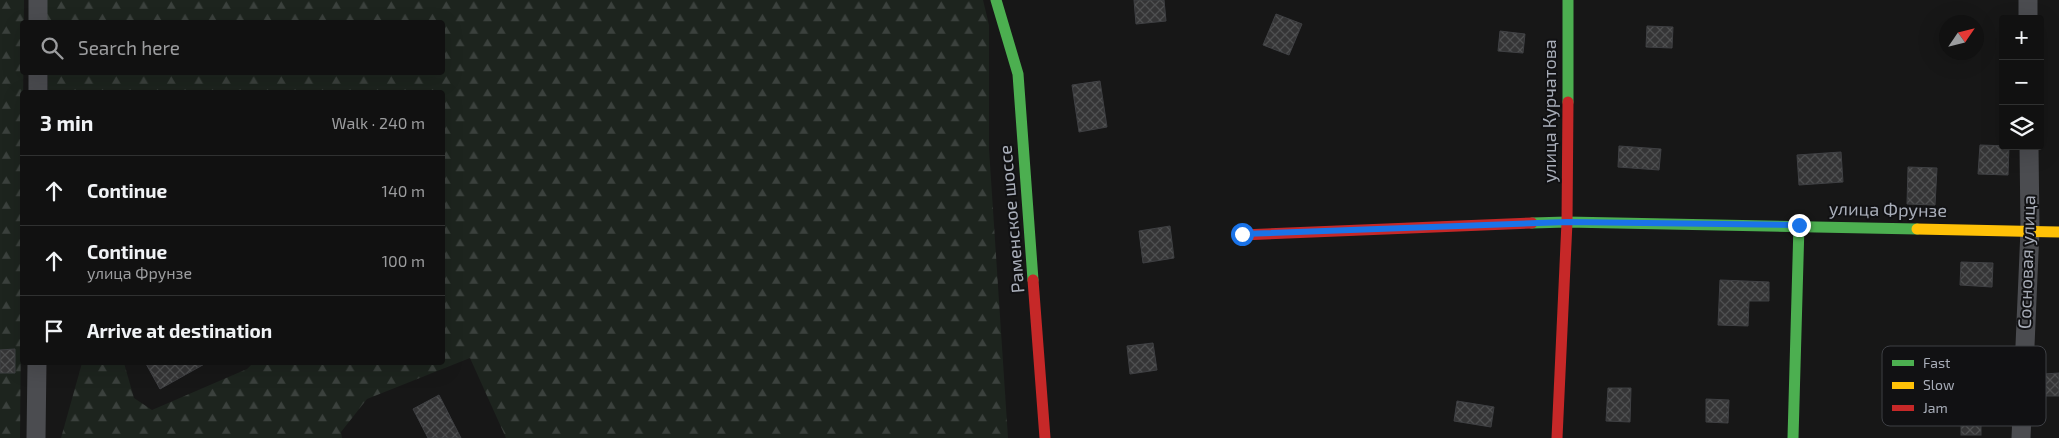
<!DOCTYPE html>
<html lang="en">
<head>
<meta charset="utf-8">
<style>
	body { margin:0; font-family:"Exo 2",sans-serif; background:#1e1f1f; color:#f1f3f6 }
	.controls { position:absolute; right:15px; top:15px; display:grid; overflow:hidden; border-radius:5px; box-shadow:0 5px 20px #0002 }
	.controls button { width:45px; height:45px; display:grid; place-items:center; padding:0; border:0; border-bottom:1px solid #303131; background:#111; color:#f1f3f6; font:25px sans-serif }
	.compass { position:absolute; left:1939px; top:15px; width:45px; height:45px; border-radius:50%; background:#111; box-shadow:0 5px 20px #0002; rotate:55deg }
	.stop { position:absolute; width:15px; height:15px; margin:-11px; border:4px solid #1a73e8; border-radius:50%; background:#fff }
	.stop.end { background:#1a73e8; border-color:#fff; box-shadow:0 1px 5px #0008 }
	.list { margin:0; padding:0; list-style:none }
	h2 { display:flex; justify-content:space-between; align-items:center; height:65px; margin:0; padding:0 20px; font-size:21px }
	h2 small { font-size:16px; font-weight:400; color:#9c9d9f }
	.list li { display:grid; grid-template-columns:32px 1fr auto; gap:15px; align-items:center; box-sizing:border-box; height:70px; padding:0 20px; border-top:1px solid #303131 }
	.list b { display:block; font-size:19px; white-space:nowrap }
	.list p { margin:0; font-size:16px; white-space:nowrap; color:#9c9d9f }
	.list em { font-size:16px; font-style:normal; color:#9c9d9f }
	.icon { flex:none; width:28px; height:28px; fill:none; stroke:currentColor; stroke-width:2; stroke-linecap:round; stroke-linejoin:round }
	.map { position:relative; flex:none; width:2059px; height:438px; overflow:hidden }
	.search { position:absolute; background:#111; box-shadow:0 5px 20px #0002; left:20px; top:20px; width:425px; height:55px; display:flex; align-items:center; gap:12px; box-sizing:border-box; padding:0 18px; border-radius:5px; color:#9c9d9f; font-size:19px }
	.panel { position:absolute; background:#111; box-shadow:0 5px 20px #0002; left:20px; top:90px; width:425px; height:275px; border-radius:5px }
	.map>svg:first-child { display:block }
</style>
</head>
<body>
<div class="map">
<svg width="2059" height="438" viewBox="0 0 2059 438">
	<defs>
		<pattern id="forest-firs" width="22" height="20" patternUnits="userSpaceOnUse" patternTransform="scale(1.25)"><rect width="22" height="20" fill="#1d241e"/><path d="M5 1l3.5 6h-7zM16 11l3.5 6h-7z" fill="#3b413d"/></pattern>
		<pattern id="building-cross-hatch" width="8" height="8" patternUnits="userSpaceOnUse" patternTransform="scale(1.25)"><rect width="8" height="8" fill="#353536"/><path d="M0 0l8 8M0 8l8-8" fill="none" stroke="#4f5051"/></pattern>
	</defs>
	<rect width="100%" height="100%" fill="#171717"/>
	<g fill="url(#forest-firs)">
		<path d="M0,0H24L20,438H0Z"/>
		<path d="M46,0H983L989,25V149L1008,438H506L470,358L367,399L341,432L342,438H61L82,363H124L134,398L152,410L247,369L253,363L442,362V92H48V73L442,72V22H46Z"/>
	</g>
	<g fill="url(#building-cross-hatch)" stroke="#3f4043">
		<path d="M1134,0H1164L1166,21L1136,24Z"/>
		<path d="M1276,14L1302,24L1289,55L1263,45Z"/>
		<path d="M1647,26L1673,27L1672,48L1646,47Z"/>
		<path d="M1500,31L1525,34L1523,53L1498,51Z"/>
		<path d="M1100,81L1107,127L1079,132L1072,85Z"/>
		<path d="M1980,145L2009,146L2008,175L1978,174Z"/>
		<path d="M1619,146L1661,149L1659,170L1618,167Z"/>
		<path d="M1841,152L1843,182L1799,185L1797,155Z"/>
		<path d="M1908,167L1937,168L1935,205L1907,204Z"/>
		<path d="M1170,226L1174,258L1143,263L1139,231Z"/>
		<path d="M1961,262L1993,263L1992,287L1960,285Z"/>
		<path d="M1720,280L1769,282V301H1749L1748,326L1718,325Z"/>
		<path d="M1153,343L1157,370L1130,374L1127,346Z"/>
		<path d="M15,349V373H0V350Z"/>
		<path d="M145,362H208L160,389Z"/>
		<path d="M2059,373V396H2045L2044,374Z"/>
		<path d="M1608,388H1631L1630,422L1606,421Z"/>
		<rect x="1961" y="392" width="20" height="43"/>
		<path d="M439,395L461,438H428L413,409Z"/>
		<path d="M1706,399L1729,400L1728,423L1706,422Z"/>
		<path d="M1457,401L1494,407L1491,427L1454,421Z"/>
	</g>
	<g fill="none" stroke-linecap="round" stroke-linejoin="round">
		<g stroke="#4b4c50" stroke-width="19">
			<path d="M2028,0V19"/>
			<path d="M38,22V0"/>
			<path d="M38,92V72"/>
			<path d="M36,438L37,362"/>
			<path d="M2021,438L2030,230L2029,146"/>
		</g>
		<g stroke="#4caf50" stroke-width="11">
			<path d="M996,0L1018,74L1033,280"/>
			<path d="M1568,102V0"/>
			<path d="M1532,223L1567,222L1917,229"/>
			<path d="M1793,438L1799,225"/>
		</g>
		<path stroke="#ffc107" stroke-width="11" d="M1917,229L2059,232"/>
		<g stroke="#c62828" stroke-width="11">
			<path d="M1242,235L1532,223"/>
			<path d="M1033,280L1045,438"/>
			<path d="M1557,438L1567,222L1568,102"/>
		</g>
	</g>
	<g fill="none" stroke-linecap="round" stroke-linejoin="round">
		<path stroke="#1a73e8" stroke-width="6" d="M1242,234L1567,222L1799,225"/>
	</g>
	<g text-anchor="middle" stroke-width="4" stroke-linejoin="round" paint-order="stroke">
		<g font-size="18" fill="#a8adb8" stroke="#111113">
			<text transform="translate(1550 111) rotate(-90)" y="6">улица Курчатова</text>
			<text transform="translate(1888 210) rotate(1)" y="6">улица Фрунзе</text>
			<text transform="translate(1012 219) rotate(-95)" y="6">Раменское шоссе</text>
			<text transform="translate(2027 262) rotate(-88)" y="6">Сосновая улица</text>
		</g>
	</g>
	<rect x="1882" y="346" width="164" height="80" rx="8" fill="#111113" stroke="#3e4045" stroke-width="1"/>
	<rect x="1892" y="360" width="22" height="6" fill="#4caf50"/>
	<rect x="1892" y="382" width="22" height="7" fill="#ffc107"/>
	<rect x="1892" y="405" width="22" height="6" fill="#c62828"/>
	<g font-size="14" fill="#a8adb8">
		<text x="1923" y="368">Fast</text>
		<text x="1923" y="390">Slow</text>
		<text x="1923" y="413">Jam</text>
	</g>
</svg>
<div class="controls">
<button>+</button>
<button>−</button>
<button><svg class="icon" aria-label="layers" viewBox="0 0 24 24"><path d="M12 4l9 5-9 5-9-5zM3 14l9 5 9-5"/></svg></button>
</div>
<svg class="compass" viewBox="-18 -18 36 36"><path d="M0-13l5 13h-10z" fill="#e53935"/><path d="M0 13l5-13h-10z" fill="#9c9d9f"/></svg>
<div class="stop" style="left:1242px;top:234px"></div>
<div class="stop end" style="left:1799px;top:225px"></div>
<div class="search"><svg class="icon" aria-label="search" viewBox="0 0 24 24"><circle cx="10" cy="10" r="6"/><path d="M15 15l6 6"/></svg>Search here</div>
<section class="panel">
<h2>3 min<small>Walk · 240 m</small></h2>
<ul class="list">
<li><svg class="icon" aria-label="ahead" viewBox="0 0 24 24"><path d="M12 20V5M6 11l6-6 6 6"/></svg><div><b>Continue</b></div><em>140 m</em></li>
<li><svg class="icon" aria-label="ahead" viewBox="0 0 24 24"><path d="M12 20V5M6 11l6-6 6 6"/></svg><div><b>Continue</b><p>улица Фрунзе</p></div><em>100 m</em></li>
<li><svg class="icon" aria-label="arrive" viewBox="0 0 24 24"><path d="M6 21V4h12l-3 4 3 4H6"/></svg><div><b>Arrive at destination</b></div></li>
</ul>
</section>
</div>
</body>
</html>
